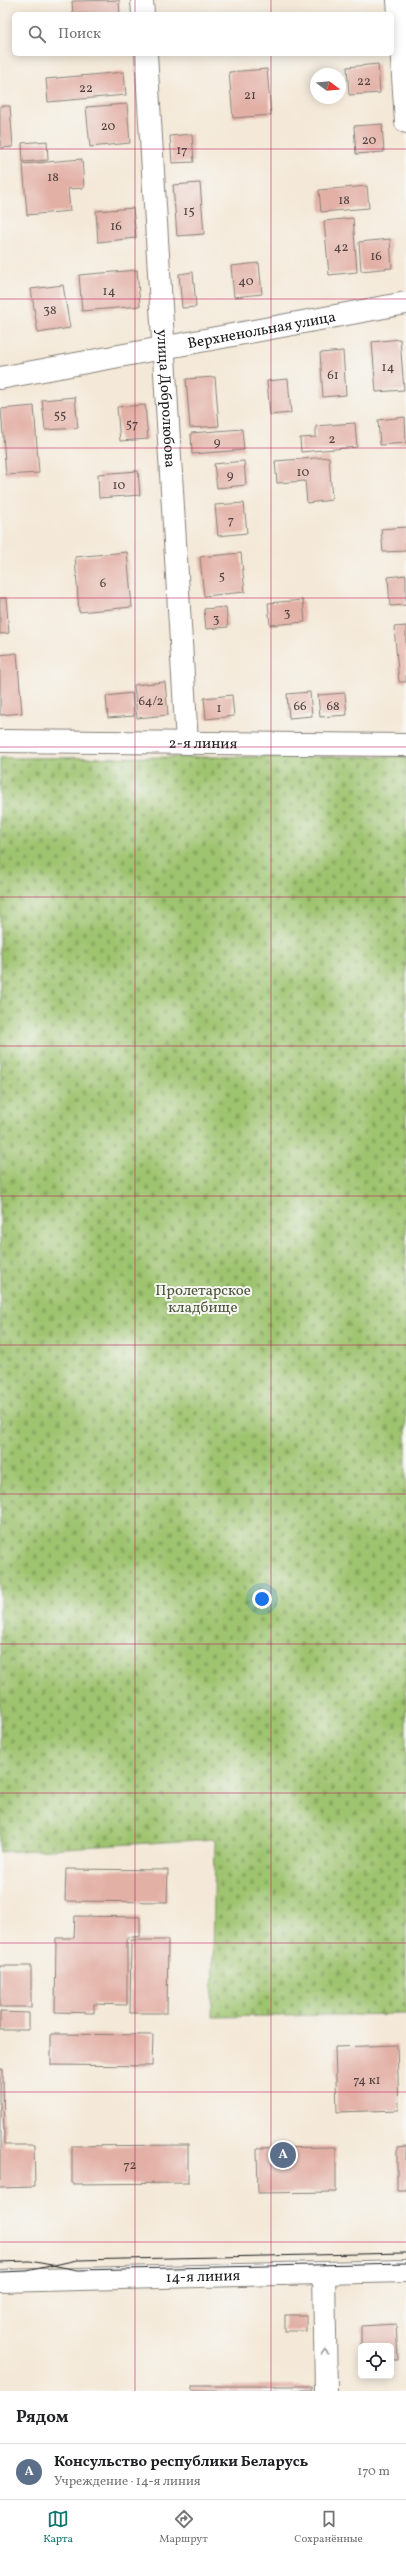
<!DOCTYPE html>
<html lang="ru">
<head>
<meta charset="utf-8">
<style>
	body { margin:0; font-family:Vollkorn,serif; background:#f6f6f6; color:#202124 }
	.controls { position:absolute; right:12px; bottom:12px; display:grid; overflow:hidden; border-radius:6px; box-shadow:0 2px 10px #0003 }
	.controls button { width:36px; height:36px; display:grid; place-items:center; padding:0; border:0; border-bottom:1px solid #e0e0e0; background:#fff; color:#202124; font:20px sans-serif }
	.compass { position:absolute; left:310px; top:68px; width:36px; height:36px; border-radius:50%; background:#fff; box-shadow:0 2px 10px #0003; rotate:106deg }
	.you { position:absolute; left:262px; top:1599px; width:14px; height:14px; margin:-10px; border:3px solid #fff; border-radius:50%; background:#1a73e8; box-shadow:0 0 0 6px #1a73e833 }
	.badge { display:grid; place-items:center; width:26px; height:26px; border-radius:50%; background:#0f766e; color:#fff; font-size:13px; font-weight:700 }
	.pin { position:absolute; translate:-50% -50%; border:2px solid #fff; box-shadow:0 1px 4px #0006 }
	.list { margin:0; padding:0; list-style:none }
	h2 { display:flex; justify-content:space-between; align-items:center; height:52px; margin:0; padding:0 16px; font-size:17px }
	h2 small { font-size:13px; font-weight:400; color:#757577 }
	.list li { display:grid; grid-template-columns:26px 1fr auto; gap:12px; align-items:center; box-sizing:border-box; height:56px; padding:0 16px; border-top:1px solid #e0e0e0 }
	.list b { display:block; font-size:15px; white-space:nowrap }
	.list p { margin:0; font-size:13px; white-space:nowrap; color:#757577 }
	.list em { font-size:13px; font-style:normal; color:#757577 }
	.icon { flex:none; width:22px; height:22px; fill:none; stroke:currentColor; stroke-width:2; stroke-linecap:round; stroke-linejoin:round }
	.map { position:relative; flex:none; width:406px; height:2391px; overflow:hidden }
	.search { position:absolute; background:#fff; box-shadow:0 2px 10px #0003; left:12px; right:12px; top:12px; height:44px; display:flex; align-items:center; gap:10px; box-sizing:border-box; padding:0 14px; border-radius:6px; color:#757577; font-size:15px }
	.sheet { height:108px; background:#fff }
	nav { display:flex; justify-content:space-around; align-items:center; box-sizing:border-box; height:56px; border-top:1px solid #e0e0e0; background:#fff; font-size:11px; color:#757577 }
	nav a { display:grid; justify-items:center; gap:2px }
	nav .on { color:#0f766e }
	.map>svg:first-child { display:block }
</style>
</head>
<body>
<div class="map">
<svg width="406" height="2391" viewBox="0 0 406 2391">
	<defs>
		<pattern id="cemetery-stones" width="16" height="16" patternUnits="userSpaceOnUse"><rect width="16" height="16" fill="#9fc46f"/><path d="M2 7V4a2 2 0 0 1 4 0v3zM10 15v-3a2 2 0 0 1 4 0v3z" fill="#88a860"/></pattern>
	</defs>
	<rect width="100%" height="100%" fill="#f6f6f2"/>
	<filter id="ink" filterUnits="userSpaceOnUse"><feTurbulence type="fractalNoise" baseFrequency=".025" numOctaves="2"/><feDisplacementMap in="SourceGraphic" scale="8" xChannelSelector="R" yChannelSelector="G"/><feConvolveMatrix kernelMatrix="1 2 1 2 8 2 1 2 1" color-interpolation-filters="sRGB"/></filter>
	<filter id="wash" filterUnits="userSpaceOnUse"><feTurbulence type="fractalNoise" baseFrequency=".012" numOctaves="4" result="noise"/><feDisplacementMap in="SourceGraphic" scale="16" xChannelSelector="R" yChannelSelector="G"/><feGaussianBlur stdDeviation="0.9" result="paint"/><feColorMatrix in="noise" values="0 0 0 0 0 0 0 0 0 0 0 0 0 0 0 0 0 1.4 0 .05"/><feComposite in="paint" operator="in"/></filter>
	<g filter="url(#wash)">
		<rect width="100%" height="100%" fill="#f4e9d8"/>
		<path fill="url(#cemetery-stones)" stroke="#5e7046" d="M406,756V2014L212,2017L215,1839L0,1852V758Z"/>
		<g id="blocks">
			<g fill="#e3b0a6">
				<path d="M119,0L120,14H73L72,1Z"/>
				<path d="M378,64L380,93L349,95L347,67Z"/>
				<path d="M267,69L271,115L233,118L229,72Z"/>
				<path d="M124,72L126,95L48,102L46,79Z"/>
				<path d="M127,104L130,143L90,147L86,107Z"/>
				<path d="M0,106H10L13,147L0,148Z"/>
				<path d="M382,124L384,152L356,154L354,126Z"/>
				<path d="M192,134L194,162L172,163L170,136Z"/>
				<path d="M47,141L48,160L23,162L22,143Z"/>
				<path d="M82,159L84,188L68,189L70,211L27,215L23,164Z"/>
				<path d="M200,183L204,234L177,236L173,185Z"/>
				<path d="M367,186L369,208L321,212L319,190Z"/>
				<path d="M133,208L136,238L98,242L96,211Z"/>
				<path d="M353,218L357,272L329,275L324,221Z"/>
				<path d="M390,239L392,268L361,271L359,242Z"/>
				<path d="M259,263L262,294L234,297L231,266Z"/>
				<path d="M137,270L140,306L82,311L79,275Z"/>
				<path d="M193,272L196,307L182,308L179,274Z"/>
				<path d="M63,285L70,328L38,333L31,289Z"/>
				<path d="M400,339L404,390L376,392L372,342Z"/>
				<path d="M343,351L346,395L323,397L320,353Z"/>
				<path d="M215,377L219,426L190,428L186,379Z"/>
				<path d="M288,379L291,413L270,415L267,381Z"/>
				<path d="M75,397L78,428L45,430L42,400Z"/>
				<path d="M145,405L148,439L120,441L117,407Z"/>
				<path d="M34,406L39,473L6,475L1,409Z"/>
				<path d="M405,417L406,443L380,445L378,420Z"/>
				<path d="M355,423L357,447L301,452L300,438L316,437V426Z"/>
				<path d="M242,429L244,450L192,454L191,433Z"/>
				<path d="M329,457L332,500L307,503L305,481L277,483L275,461Z"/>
				<path d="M244,461L246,485L217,488L214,464Z"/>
				<path d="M138,471L140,495L99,498L98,474Z"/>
				<path d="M244,503L247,533L218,536L215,505Z"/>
				<path d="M406,527V551L383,552L381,529Z"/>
				<path d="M127,552L132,607L79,612L75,557Z"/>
				<path d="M241,553L245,592L204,596L200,557Z"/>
				<path d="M406,575V605L390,606L388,577Z"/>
				<path d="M0,598H6L9,633L0,634Z"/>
				<path d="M303,600L305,622L270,625L268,603Z"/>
				<path d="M226,607L228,627L206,629L204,609Z"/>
				<path d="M406,626V682H399L394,627Z"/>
				<path d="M17,653L22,713L0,715V655Z"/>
				<path d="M165,682L168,715L137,718L134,685Z"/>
				<path d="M310,692L312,716L289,718L287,694Z"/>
				<path d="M132,693L134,716L108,718L106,696Z"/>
				<path d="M345,693L347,715L320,717L318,695Z"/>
				<path d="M232,695L234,716L206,719L204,698Z"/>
				<path d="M66,1869L168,1870L167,1902L65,1901Z"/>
				<path d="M75,1916L140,1917V1937H127V2005L94,2004V2013L55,2012L56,1938H74Z"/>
				<path d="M131,1940H168L167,2013H130Z"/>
				<rect x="0" y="1966" width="31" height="41"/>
				<path d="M0,2012L29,2013V2030H0Z"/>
				<path d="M51,2034L153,2035L152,2066L51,2065Z"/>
				<path d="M397,2045L399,2110L337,2112L335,2047Z"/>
				<path d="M0,2069H3L4,2145H34L35,2187L0,2188Z"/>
				<path d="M188,2145V2183L72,2184V2146Z"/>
				<path d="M406,2146V2191H397V2147Z"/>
				<path d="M336,2147V2192L258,2193L257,2148Z"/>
				<rect x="285" y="2315" width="21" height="16"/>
				<path d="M396,2324L398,2360H391V2346H361V2326Z"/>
				<rect x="192" y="2386" width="120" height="5"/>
			</g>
		</g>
	</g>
	<g filter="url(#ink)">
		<use href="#blocks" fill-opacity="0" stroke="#88827a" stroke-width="1"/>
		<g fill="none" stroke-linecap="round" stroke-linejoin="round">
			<defs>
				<g id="minor">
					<path d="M142,0L143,14"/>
					<path d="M398,0L406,122"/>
					<path id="s1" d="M146,54L187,743"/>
					<path id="s2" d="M0,378L406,303"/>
					<path id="s3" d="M0,741L406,745"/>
					<path d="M324,2273L326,2391"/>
					<path id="s4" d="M0,2281L406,2271"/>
				</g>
			</defs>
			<use href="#minor" stroke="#88827a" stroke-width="24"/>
			<use href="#minor" stroke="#fff" stroke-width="22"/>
			<g stroke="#1c1c1c" stroke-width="1">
				<path d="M0,2262L30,2261L78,2270L406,2263"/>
				<path d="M0,2272L27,2271L77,2260L406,2253"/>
			</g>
		</g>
		<defs><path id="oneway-chevron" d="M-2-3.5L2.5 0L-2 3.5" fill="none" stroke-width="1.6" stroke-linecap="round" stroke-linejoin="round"/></defs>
		<use stroke="#999" href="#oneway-chevron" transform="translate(325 2352) rotate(-91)"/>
	</g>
	<path fill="none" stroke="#c2185b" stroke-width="1" stroke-opacity="0.55" d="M135,0V14M271,0V14M135,54V2391M271,54V2391M0,149H406M0,299H406M0,448H406M0,598H406M0,747H406M0,897H406M0,1046H406M0,1196H406M0,1345H406M0,1494H406M0,1644H406M0,1793H406M0,1943H406M0,2092H406M0,2242H406"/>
	<g text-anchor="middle" stroke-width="4" stroke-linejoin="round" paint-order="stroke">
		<g font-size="13" fill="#4e413e">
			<text x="364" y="85">22</text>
			<text x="86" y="92">22</text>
			<text x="250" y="99">21</text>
			<text x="108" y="130">20</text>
			<text x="369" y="144">20</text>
			<text x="182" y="154">17</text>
			<text x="53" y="181">18</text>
			<text x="344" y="204">18</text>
			<text x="189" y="215">15</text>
			<text x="116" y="230">16</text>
			<text x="341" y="251">42</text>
			<text x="376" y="260">16</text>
			<text x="246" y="285">40</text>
			<text x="109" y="295">14</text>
			<text x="50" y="314">38</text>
			<text x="388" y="371">14</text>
			<text x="333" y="379">61</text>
			<text x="60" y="419">55</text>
			<text x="132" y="428">57</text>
			<text x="332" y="443">2</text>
			<text x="217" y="446">9</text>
			<text x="303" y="476">10</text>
			<text x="230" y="479">9</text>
			<text x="119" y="489">10</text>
			<text x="231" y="524">7</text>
			<text x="222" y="580">5</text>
			<text x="103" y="587">6</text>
			<text x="287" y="617">3</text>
			<text x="216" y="623">3</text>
			<text x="151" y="705">64/2</text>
			<text x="300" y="710">66</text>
			<text x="333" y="710">68</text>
			<text x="219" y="712">1</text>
			<text x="367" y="2084">74 к1</text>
			<text x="130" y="2169">72</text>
		</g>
		<g font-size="15" fill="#1c1c1c" stroke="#f6f6f2">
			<text dy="5" stroke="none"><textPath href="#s2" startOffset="266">Верхненольная улица</textPath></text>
			<text dy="5" stroke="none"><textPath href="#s1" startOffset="345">улица Добролюбова</textPath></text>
			<text dy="5" stroke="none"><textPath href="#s3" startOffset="203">2-я линия</textPath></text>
			<text dy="5" stroke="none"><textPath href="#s4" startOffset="203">14-я линия</textPath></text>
		</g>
		<g font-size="15" fill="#4a5739" stroke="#f6f6f2">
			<text x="203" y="1295">Пролетарское<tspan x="203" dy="17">кладбище</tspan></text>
		</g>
	</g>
</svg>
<div class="controls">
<button><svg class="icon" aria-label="locate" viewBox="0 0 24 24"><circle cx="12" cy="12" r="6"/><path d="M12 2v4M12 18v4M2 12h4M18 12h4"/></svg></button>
</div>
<svg class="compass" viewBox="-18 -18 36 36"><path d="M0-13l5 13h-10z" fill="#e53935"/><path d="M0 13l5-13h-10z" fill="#757577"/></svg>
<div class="you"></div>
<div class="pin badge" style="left:283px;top:2155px;background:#5c6f8a">A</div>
<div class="search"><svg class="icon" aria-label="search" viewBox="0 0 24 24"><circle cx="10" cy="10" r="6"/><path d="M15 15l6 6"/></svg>Поиск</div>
</div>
<section class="sheet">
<h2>Рядом<small></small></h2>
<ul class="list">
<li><span class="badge" style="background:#5c6f8a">A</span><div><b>Консульство республики Беларусь</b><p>Учреждение · 14-я линия</p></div><em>170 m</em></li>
</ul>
</section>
<nav>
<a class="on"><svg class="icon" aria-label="map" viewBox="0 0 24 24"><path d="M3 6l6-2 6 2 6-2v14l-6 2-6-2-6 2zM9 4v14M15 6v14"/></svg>Карта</a>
<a><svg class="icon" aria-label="directions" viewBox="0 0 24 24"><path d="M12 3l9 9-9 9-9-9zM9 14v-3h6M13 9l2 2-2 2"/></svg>Маршрут</a>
<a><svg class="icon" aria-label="saved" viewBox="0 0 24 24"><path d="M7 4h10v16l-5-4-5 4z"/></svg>Сохранённые</a>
</nav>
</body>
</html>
